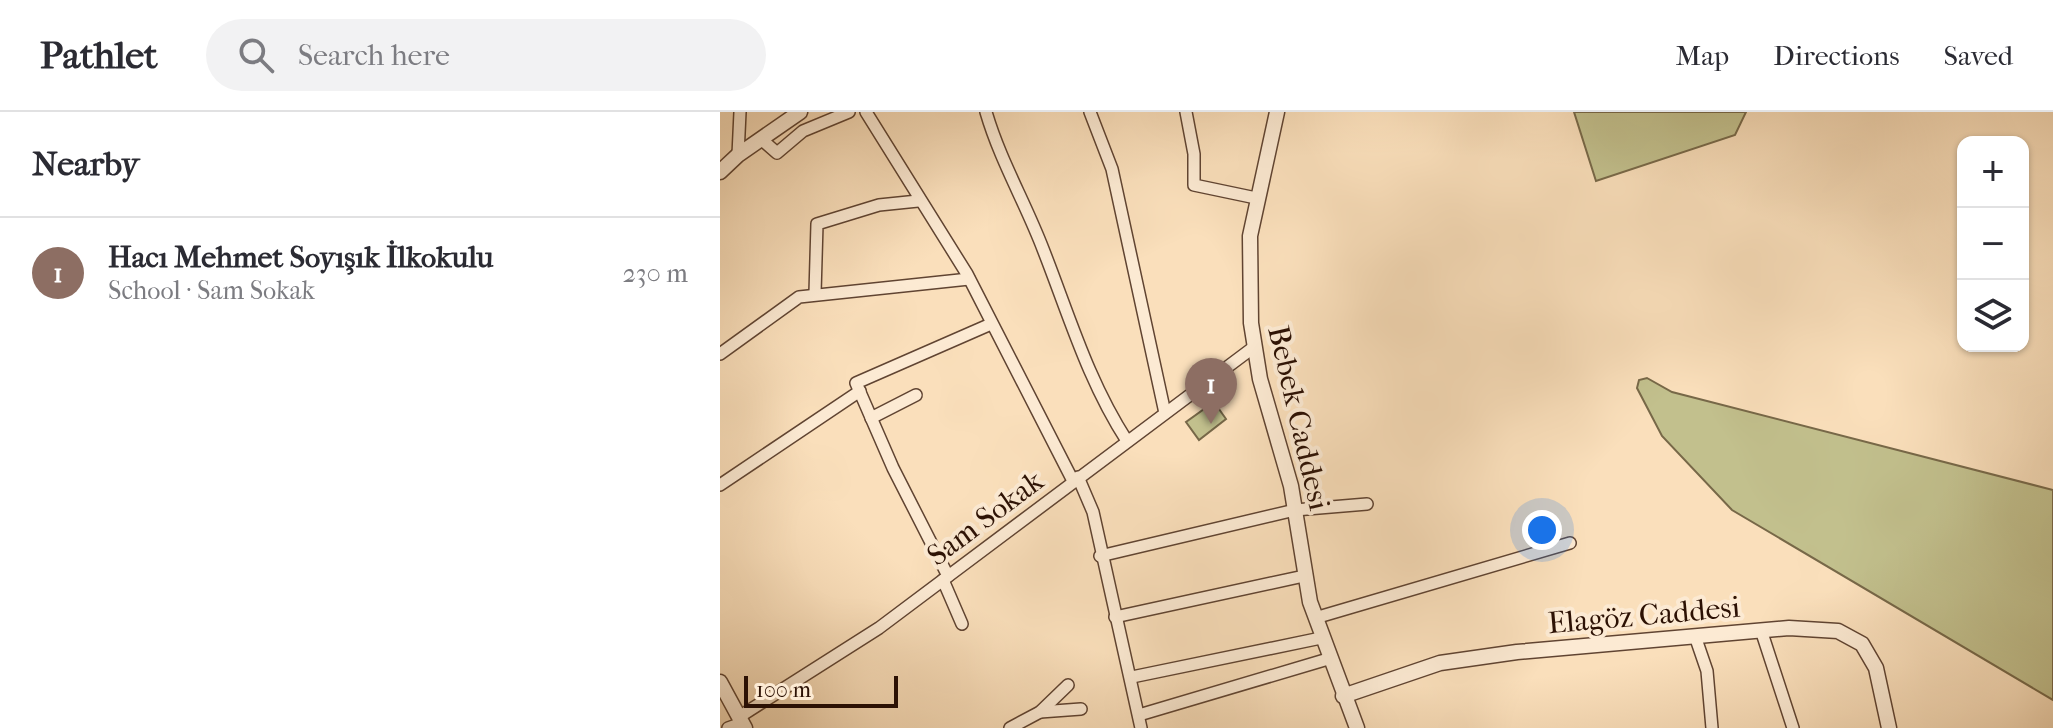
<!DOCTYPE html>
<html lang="en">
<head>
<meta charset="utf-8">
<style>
	body { margin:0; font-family:"IM FELL French Canon",serif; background:#f2f2f3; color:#2b2b33 }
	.controls { position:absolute; right:24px; top:24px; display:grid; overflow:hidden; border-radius:16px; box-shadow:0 2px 6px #0004 }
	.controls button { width:72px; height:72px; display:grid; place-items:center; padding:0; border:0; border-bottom:2px solid #e1e1e2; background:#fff; color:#2b2b33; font:40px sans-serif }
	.scale { position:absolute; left:24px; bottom:20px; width:154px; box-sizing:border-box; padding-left:8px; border:4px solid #2c1104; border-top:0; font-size:22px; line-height:28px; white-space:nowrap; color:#2c1104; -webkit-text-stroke:6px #fcead3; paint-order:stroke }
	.you { position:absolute; left:822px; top:418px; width:28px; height:28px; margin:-20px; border:6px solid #fff; border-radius:50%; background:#1a73e8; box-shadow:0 0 0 12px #1a73e833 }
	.badge { display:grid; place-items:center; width:52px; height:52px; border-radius:50%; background:#0b8043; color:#fff; font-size:26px; font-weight:700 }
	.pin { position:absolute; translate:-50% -66px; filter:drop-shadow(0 2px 4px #0008) }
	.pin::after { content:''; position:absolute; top:42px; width:28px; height:24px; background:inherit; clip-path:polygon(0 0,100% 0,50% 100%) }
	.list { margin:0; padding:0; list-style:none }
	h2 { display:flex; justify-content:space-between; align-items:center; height:104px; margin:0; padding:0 32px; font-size:34px }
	h2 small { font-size:26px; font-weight:400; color:#7c7c81 }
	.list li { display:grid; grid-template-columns:52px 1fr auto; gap:24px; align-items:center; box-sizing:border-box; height:112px; padding:0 32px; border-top:2px solid #e1e1e2 }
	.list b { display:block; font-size:30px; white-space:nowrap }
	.list p { margin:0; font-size:26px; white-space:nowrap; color:#7c7c81 }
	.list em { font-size:26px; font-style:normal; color:#7c7c81 }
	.icon { flex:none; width:44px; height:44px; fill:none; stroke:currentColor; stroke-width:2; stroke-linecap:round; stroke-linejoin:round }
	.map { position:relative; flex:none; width:1333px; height:616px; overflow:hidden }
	header { display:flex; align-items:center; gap:48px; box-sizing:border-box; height:112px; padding:0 40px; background:#fff; border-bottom:2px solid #e1e1e2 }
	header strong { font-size:38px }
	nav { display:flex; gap:44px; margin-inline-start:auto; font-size:28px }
	.search { width:560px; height:72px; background:#f2f2f3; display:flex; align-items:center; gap:20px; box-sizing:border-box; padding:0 28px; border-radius:44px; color:#7c7c81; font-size:30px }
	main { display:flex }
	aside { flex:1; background:#fff }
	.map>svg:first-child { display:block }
</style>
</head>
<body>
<header>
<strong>Pathlet</strong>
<div class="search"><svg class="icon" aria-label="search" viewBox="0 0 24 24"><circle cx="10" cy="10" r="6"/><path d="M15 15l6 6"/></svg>Search here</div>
<nav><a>Map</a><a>Directions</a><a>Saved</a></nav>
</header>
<main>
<aside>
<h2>Nearby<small></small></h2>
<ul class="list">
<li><span class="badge" style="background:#8d6e63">1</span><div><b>Hacı Mehmet Soyışık İlkokulu</b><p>School · Sam Sokak</p></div><em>230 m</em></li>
</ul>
</aside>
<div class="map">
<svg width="1333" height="616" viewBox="0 0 1333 616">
	<rect width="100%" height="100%" fill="#fadfbb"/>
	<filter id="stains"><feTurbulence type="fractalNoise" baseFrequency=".0025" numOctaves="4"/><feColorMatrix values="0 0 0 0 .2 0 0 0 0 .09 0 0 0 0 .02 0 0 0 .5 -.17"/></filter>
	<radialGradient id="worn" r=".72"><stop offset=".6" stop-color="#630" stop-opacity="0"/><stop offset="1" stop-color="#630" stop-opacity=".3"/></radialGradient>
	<g fill="#c2c08d" stroke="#776848" stroke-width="2">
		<path d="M854,0H1026L1015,23L876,69Z"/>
		<path d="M927,266L952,280L1333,378V588L1012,398L942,324L917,276L919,268Z"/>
		<path d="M494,290L506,307L479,328L466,310Z"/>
	</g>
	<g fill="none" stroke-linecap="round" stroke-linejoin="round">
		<defs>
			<g id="minor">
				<path d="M146,0L247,162L353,369"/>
				<path d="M266,0C280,48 305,90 323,137C349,203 368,269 407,329"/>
				<path d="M370,0L392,57L445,301"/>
				<path d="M466,0L474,42V73L536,86"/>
				<path d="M41,27L57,41L83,19L129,0"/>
				<path d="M18,43L20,0"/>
				<path d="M95,181L97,112L159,93L198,89"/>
				<path d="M0,242L79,185L249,167"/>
				<path d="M151,306L196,283"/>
				<path d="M358,365L373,400L421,616"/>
				<path d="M0,373L140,279"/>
				<path d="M380,444L575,398L647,392"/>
				<path d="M228,464L173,356L136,271L271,212"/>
				<path d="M223,468L242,512"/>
				<path d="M395,505L584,464"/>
				<path d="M595,506L850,431"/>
				<path d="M1041,518L1073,616"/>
				<path d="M975,524L987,559L992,616"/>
				<path d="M412,565L601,526"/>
				<path d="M320,600L361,597"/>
				<path d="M419,603L608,547"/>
				<path d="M19,605L159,516L534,235"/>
				<path d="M8,616L22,611"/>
				<path d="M290,616L320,600L348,573"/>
			</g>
			<g id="tertiary">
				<path d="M557,0L530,124L531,211L540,267L571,374L590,490L637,616"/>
				<path d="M0,60L18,43L80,0"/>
				<path d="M0,570L25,616"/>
				<path d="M623,584L720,551L797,540L1069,516L1118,519L1142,532L1156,556L1169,616"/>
			</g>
		</defs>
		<use href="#minor" stroke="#604432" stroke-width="14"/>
		<use href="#tertiary" stroke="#604432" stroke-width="17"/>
		<use href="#minor" stroke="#fcead3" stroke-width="11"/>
		<use href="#tertiary" stroke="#fcead3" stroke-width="14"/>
	</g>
	<g text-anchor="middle" stroke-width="8" stroke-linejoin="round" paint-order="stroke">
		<g font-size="30" fill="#2c1104" stroke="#fcead3">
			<text transform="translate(579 306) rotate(77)" y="10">Bebek Caddesi</text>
			<text transform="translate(265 406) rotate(-37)" y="10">Sam Sokak</text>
			<text transform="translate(924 503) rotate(-5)" y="10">Elagöz Caddesi</text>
		</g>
	</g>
	<rect width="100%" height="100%" filter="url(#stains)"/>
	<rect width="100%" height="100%" fill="url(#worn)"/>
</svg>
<div class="controls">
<button>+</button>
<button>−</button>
<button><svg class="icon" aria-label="layers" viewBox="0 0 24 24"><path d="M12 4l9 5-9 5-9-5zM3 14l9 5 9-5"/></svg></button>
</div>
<div class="scale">100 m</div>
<div class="you"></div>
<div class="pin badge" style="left:491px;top:312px;background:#8d6e63">1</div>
</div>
</main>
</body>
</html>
